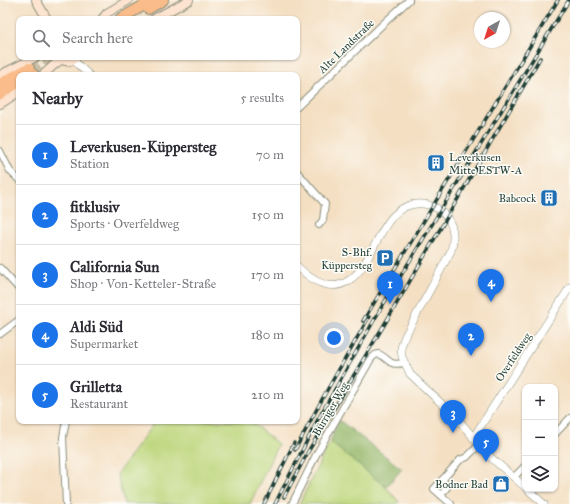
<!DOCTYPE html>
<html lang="en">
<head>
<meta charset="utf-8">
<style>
	body { margin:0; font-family:"IM FELL Great Primer",serif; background:#f2f2f3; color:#2b2b33 }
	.controls { position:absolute; right:12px; bottom:12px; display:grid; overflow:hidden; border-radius:8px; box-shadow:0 1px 3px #0004 }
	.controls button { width:36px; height:36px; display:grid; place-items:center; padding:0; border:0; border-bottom:1px solid #e1e1e2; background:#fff; color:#2b2b33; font:20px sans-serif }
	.compass { position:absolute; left:474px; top:12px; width:36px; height:36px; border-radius:50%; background:#fff; box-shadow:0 1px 3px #0004; rotate:219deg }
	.you { position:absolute; left:334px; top:338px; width:14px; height:14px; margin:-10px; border:3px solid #fff; border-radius:50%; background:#1a73e8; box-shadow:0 0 0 6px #1a73e833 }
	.badge { display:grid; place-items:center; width:26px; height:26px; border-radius:50%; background:#1a73e8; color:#fff; font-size:13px; font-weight:700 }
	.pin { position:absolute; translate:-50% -33px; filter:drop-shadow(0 1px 2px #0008) }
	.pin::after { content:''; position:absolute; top:21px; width:14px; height:12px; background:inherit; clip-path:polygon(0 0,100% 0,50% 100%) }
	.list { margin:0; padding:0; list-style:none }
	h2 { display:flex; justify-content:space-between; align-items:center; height:52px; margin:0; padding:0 16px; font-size:17px }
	h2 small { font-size:13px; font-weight:400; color:#7c7c81 }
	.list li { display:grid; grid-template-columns:26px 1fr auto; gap:12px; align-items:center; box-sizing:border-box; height:60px; padding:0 16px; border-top:1px solid #e1e1e2 }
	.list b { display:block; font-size:15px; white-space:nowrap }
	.list p { margin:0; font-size:13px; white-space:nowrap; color:#7c7c81 }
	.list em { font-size:13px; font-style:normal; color:#7c7c81 }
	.icon { flex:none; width:22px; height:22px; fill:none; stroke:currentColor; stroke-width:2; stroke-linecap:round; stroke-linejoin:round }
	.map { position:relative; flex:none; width:570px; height:504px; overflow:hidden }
	.search { position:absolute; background:#fff; box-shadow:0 1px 3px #0004; left:16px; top:16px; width:284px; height:44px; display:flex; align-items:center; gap:10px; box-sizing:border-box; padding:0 14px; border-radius:8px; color:#7c7c81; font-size:15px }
	.panel { position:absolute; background:#fff; box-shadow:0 1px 3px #0004; left:16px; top:72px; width:284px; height:352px; border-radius:8px }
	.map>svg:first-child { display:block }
</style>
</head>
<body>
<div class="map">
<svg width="570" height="504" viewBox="0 0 570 504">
	<rect width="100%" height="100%" fill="#fdfcf7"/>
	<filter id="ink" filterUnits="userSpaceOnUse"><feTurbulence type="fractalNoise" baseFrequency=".025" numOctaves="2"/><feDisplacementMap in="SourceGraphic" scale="8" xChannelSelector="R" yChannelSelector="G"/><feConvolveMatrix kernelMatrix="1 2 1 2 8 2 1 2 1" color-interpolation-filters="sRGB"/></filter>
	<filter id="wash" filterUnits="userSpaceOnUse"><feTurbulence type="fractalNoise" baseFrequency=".012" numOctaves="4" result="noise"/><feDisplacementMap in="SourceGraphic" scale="16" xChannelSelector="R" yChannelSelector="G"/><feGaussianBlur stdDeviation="0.9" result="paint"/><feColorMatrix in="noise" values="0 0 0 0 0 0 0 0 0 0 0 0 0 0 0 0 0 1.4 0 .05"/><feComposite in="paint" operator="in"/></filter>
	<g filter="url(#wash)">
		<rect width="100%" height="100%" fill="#f4dfc2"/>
		<g fill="#bdd67b" stroke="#6e8a58">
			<path d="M155,421H250L278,444L250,504H124L117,474Z"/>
			<path d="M330,442L386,487L399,502L396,504H299Z"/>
		</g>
		<path fill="#96b76b" stroke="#5a7a50" d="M339,420L402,469L386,487L330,442Z"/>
	</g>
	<g filter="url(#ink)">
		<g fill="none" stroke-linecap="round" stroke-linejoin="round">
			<g stroke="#c9bfa6" stroke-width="10" stroke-dasharray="10 5" stroke-linecap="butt">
				<path d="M29,68L49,57"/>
				<path d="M33,74L56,62"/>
			</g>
			<defs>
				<g id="minor">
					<path d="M297,107L383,24L409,0"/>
					<path d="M0,151L10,171L19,180"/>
					<path d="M297,172L325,204L323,220L319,225"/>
					<path d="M0,268L19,289"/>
					<path d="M0,334L19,320"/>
					<path d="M66,421L63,437L66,504"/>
					<path d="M555,434L570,418"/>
					<path d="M514,477L525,466"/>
					<path d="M441,495L448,486L442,480"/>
					<path d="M292,504L317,453L371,359L375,355L379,354C391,360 388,366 404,363"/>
					<path d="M451,504L434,489L460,460L467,457L479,445"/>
				</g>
				<g id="tertiary">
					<path d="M73,60L89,75"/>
					<path d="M297,266C310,279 329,293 348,281C377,264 380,200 423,204C434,205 442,210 448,219C455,229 454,240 451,251L404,338L401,348L402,357L410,374L457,418L489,456L525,487"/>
					<path d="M473,438L570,287"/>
					<path d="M527,489L544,504"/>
				</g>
				<g id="secondary">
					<path d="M36,0L47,19"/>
					<path d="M102,19L107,13L129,0"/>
					<path d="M154,19L189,0"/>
					<path d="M59,57C65,63 71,63 76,57"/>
					<path d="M0,75L36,57"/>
					<path d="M43,75L54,65L62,59"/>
					<path d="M0,104L19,92"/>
				</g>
				<g id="trunk">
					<path d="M148,9L163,0"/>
					<path d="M120,19L153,0"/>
					<path d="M32,75L33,74"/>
					<path d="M0,84L29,68"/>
					<path d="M0,94L19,82"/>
				</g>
			</defs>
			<use href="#minor" stroke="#8a8e7b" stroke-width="8"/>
			<use href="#tertiary" stroke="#8a8e7b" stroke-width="8"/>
			<use href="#secondary" stroke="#8a8e7b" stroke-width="10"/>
			<use href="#trunk" stroke="#8a8e7b" stroke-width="12"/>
			<use href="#minor" stroke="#fff" stroke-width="6"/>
			<use href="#tertiary" stroke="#fff" stroke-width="7"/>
			<use href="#secondary" stroke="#fde4d0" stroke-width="8"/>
			<use href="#trunk" stroke="#f9bc8a" stroke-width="10"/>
			<defs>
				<g id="rail">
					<path d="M363,321L558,0"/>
					<path d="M295,450L326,392L369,317"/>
					<path d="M284,497L309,450L390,315L540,58"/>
					<path d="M264,504L294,443"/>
					<path d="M275,504L317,421L381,308L569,0"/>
				</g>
			</defs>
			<use href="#rail" stroke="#1f3d34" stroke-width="3.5"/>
			<use href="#rail" stroke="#fdfcf7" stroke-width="2" stroke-dasharray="6" stroke-linecap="butt"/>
		</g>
	</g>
	<defs>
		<symbol id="building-square" viewBox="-11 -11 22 22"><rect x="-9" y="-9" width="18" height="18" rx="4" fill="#1f6fb2" stroke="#fdfcf7"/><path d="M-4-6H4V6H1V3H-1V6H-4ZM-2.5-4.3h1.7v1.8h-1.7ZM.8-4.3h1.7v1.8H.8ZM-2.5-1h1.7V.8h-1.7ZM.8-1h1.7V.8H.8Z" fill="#fff"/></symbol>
		<symbol id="parking-square" viewBox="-11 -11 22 22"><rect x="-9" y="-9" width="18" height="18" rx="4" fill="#1f6fb2" stroke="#fdfcf7"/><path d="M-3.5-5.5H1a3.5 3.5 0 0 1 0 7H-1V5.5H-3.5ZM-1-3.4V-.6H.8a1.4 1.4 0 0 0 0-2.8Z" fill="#fff"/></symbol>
		<symbol id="shop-square" viewBox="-11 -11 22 22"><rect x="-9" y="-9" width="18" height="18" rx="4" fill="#1f6fb2" stroke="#fdfcf7"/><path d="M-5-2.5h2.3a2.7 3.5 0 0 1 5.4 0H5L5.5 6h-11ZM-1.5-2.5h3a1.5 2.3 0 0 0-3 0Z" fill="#fff"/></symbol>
	</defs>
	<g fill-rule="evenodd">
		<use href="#building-square" x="426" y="153" width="20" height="20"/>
		<use href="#building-square" x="539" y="188" width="20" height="20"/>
		<use href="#parking-square" x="375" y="248" width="20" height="20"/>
		<use href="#shop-square" x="491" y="474" width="20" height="20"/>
	</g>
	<g text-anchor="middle" stroke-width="3" stroke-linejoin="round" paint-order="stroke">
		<g font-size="11" fill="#1f3d34" stroke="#fdfcf7">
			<text transform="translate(346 46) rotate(-44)" y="4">Alte Landstraße</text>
			<text transform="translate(513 357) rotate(-57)" y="4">Overfeldweg</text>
			<text transform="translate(330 409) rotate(-60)" y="4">Bürriger Weg</text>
		</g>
		<g font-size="11" fill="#1f3d34" stroke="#fdfcf7" text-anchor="end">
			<text x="449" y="161" text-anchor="start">Leverkusen<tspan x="449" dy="13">Mitte ESTW-A</tspan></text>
			<text x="536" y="202">Babcock</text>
			<text x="372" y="256">S-Bhf.<tspan x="372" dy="13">Küppersteg</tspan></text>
			<text x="488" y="488">Bodner Bad</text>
		</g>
	</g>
</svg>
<div class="controls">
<button>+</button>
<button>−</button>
<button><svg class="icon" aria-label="layers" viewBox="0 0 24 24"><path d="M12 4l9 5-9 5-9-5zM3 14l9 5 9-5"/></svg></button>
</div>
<svg class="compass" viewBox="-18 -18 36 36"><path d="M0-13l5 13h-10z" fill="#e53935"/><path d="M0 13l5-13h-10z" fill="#7c7c81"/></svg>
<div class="you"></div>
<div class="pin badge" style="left:390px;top:304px">1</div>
<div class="pin badge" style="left:471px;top:356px">2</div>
<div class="pin badge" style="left:453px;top:433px">3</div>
<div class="pin badge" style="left:491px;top:302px">4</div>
<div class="pin badge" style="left:486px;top:462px">5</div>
<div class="search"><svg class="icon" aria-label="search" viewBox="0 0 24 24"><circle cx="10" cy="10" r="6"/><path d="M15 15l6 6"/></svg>Search here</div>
<section class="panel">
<h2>Nearby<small>5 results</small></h2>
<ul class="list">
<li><span class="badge">1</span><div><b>Leverkusen-Küppersteg</b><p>Station</p></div><em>70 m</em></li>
<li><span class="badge">2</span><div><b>fitklusiv</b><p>Sports · Overfeldweg</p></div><em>150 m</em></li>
<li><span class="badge">3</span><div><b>California Sun</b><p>Shop · Von-Ketteler-Straße</p></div><em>170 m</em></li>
<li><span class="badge">4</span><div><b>Aldi Süd</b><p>Supermarket</p></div><em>180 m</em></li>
<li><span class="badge">5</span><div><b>Grilletta</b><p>Restaurant</p></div><em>210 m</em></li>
</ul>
</section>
</div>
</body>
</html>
